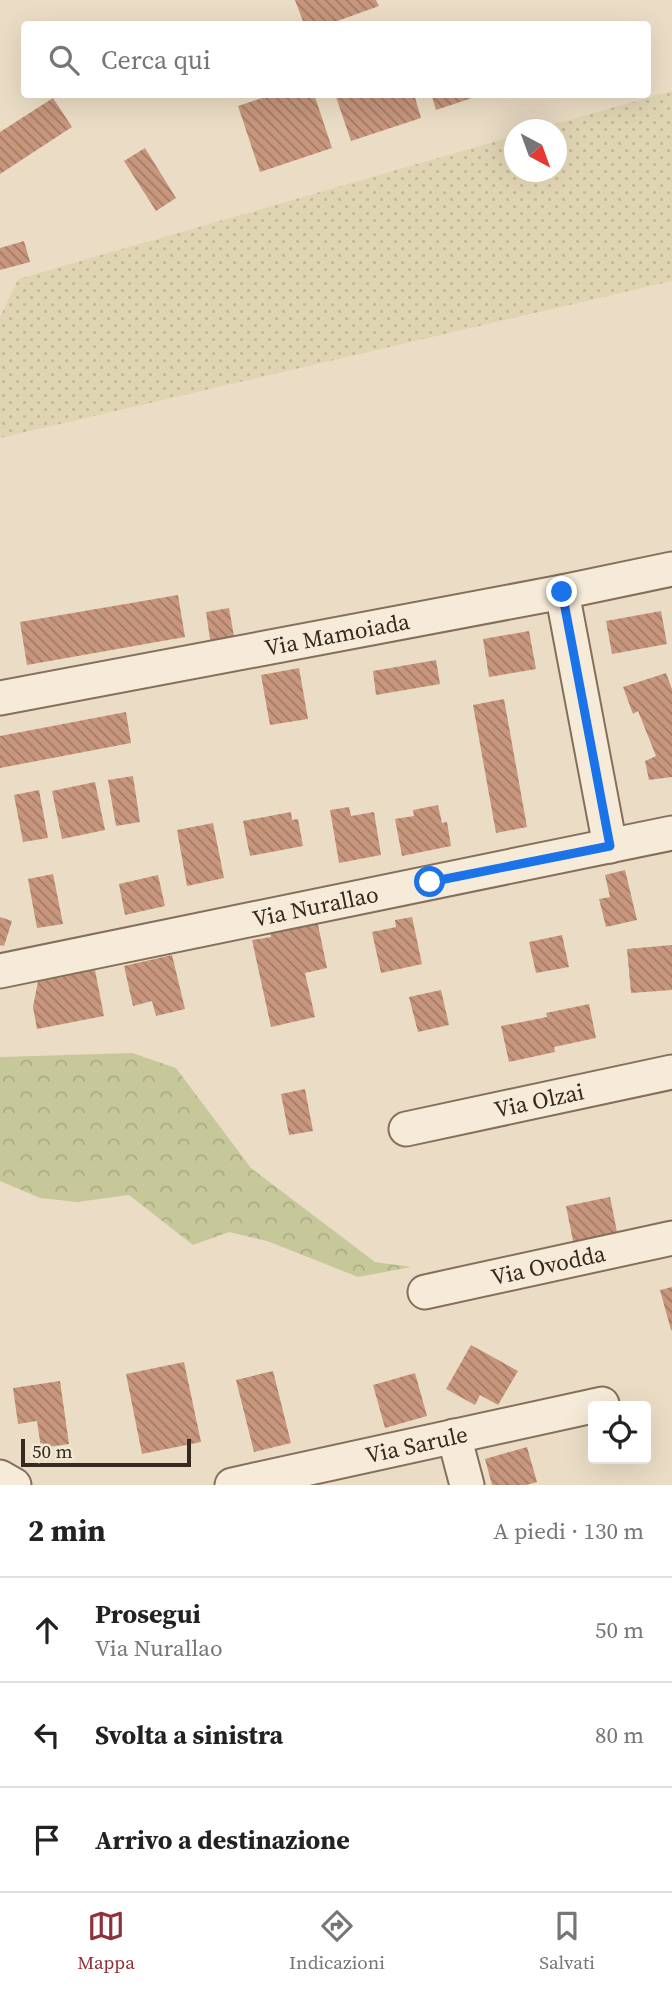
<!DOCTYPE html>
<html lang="it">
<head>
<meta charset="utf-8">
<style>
	body { margin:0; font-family:"Source Serif 4",serif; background:#f2f2f2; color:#222 }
	.controls { position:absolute; right:21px; bottom:21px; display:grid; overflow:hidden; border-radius:7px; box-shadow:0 7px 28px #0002 }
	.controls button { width:63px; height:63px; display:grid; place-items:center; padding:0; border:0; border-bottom:2px solid #e0e0e0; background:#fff; color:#222; font:35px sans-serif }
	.compass { position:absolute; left:504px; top:119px; width:63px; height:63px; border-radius:50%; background:#fff; box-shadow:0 7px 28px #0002; rotate:139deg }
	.scale { position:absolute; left:21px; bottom:18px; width:170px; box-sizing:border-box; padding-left:7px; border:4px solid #36291f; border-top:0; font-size:19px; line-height:24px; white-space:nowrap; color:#36291f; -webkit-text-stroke:5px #f3e8d4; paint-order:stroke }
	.stop { position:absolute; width:21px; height:21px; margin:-16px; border:5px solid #1a73e8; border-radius:50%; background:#fff }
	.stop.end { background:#1a73e8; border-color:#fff; box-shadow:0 2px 7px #0008 }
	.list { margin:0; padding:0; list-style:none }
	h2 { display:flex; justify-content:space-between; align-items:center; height:91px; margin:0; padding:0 28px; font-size:30px }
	h2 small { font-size:23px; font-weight:400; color:#767676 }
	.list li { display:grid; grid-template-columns:46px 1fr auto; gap:21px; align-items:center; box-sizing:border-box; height:105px; padding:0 28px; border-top:2px solid #e0e0e0 }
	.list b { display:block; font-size:26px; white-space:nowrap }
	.list p { margin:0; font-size:23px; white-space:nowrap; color:#767676 }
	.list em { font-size:23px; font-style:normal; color:#767676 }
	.icon { flex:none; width:38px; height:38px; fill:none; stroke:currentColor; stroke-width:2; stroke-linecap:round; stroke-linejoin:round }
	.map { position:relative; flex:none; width:672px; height:1485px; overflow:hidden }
	.search { position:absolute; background:#fff; box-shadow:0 7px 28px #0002; left:21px; right:21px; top:21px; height:77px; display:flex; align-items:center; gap:18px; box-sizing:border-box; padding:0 24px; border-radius:7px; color:#767676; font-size:26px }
	.sheet { height:406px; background:#fff }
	nav { display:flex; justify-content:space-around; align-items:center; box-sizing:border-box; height:98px; border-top:2px solid #e0e0e0; background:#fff; font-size:19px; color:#767676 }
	nav a { display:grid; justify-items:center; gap:4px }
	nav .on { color:#903038 }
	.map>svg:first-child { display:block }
</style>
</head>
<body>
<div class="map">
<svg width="672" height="1485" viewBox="0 0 672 1485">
	<defs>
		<pattern id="farmland-dots" width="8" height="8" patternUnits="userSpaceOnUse" patternTransform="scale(1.75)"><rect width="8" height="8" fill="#e0d5b3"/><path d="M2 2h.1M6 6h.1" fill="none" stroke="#c1b79a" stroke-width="1.8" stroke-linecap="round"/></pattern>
		<pattern id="forest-crowns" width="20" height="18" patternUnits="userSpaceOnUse" patternTransform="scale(1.75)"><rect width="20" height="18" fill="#c7c89a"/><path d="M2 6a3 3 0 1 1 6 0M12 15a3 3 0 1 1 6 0" fill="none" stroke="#acac84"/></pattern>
		<pattern id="building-back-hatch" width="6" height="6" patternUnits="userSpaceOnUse" patternTransform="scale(1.75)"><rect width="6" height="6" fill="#c7967d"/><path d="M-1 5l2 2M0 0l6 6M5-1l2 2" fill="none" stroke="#a27a66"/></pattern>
	</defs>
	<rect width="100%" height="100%" fill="#ebddc5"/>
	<path fill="url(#farmland-dots)" d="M672,91V281L0,438V317L18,279L514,136V172H556V130L537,129Z"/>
	<path fill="url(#forest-crowns)" d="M132,1053L176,1068L251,1168L375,1262L411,1267L358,1277L267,1241L229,1232L193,1245L129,1195L77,1202L40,1198L0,1181V1057Z"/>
	<g fill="url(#building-back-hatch)">
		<path d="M295,0H376L379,6L329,24H304Z"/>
		<path d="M274,94H314L332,148L260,172L238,106Z"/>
		<path d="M335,94H414L421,118L351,141Z"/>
		<path d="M431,94H481V95L436,110Z"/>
		<path d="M53,98L72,127L0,174V132Z"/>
		<path d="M145,148L176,198L156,211L124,161Z"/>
		<path d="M24,241L30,262L0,270V248Z"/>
		<path d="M178,595L185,637L27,665L20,622Z"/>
		<path d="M229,608L235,642L211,646L206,612Z"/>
		<path d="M661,611L667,644L612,654L606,621Z"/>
		<path d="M529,631L536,669L489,677L483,639Z"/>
		<path d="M436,660L440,684L376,695L373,671Z"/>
		<path d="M299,668L308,719L270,725L261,675Z"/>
		<path d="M666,673L672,689V777L649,780L645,761L656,756L638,711L633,714L623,687Z"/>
		<path d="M504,699L527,827L496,833L473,705Z"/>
		<path d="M126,712L131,743L0,768V736Z"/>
		<path d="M133,776L140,822L116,826L108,780Z"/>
		<path d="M95,782L105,830L62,839L52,791Z"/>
		<path d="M39,790L48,838L23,842L14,795Z"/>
		<path d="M438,805L442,823L447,822L451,846L402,856L395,819L414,816L413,810Z"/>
		<path d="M349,807L351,816L374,812L381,855L339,863L330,810Z"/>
		<path d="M291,812L292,820L298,819L303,846L250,856L243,821Z"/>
		<path d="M213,823L224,878L187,886L177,830Z"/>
		<path d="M625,870L637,920L606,927L599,899L610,897L605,875Z"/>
		<path d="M53,874L63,924L37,928L28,879Z"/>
		<path d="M158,875L165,906L125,915L119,884Z"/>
		<path d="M316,915L327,968L305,973L315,1017L271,1027L252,940L271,937L268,925Z"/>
		<path d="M0,917L12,921L4,946L0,945Z"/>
		<path d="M412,917L422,964L381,973L372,932L396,927L395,920Z"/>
		<path d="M562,935L569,967L536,973L529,942Z"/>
		<path d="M672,945V990L631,993L627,949Z"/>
		<path d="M172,955L185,1009L156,1016L152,1001L133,1006L124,966Z"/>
		<path d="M95,970L104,1016L37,1029L33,1007L38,981Z"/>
		<path d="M441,990L449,1025L418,1032L409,997Z"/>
		<path d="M589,1004L596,1038L554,1047L555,1052L509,1062L501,1026L547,1017L546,1013Z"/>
		<path d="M305,1089L313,1131L289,1135L281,1094Z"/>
		<path d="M610,1197L618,1237L574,1246L566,1206Z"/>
		<path d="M672,1287V1330H671L660,1290Z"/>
		<path d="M471,1345L518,1371L498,1405L480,1395L475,1405L446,1389Z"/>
		<path d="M184,1362L201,1442L142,1454L126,1374Z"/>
		<path d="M273,1371L291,1443L254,1452L236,1380Z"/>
		<path d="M415,1373L427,1416L385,1428L373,1385Z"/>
		<path d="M60,1381L69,1444L41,1448L37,1421L18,1424L13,1388Z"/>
		<path d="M527,1447L537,1482L526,1485H492L485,1459Z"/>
	</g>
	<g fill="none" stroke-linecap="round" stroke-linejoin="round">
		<defs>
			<g id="minor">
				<path d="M562,592L610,846"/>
				<path id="s1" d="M0,698L562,592L672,569"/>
				<path id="s2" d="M0,971L672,833"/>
				<path id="s3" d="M406,1129L672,1072"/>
				<path id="s4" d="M425,1292L672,1238"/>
				<path d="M454,1436L467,1485"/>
				<path d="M0,1477L14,1485"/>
				<path id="s5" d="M232,1485L602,1404"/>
			</g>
		</defs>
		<use href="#minor" stroke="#856f5c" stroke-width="37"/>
		<use href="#minor" stroke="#f6ebd8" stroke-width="33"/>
	</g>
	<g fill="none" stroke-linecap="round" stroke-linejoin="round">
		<path stroke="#1a73e8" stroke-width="9" d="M430,882L610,846L562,592"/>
	</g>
	<g text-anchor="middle" stroke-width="7" stroke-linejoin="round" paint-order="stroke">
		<g font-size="23" fill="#36291f" stroke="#f3e8d4">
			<text dy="8" stroke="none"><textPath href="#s1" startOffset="343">Via Mamoiada</textPath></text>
			<text dy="8" stroke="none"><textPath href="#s2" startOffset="322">Via Nurallao</textPath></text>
			<text dy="8" stroke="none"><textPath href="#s3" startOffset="136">Via Olzai</textPath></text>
			<text dy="8" stroke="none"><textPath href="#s4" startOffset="126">Via Ovodda</textPath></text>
			<text dy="8" stroke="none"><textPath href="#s5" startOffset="189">Via Sarule</textPath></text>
		</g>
	</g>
</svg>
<div class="controls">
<button><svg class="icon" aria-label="locate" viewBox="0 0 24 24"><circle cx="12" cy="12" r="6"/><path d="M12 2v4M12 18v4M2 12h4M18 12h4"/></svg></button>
</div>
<svg class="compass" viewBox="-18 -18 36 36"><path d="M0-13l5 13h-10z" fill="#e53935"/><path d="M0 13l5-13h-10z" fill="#767676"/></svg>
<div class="scale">50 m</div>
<div class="stop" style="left:430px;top:882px"></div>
<div class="stop end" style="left:562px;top:592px"></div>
<div class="search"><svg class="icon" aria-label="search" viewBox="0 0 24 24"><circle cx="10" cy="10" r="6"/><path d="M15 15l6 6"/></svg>Cerca qui</div>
</div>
<section class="sheet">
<h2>2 min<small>A piedi · 130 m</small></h2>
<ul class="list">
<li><svg class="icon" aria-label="ahead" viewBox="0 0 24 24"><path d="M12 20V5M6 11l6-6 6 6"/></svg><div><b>Prosegui</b><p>Via Nurallao</p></div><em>50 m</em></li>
<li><svg class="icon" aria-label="left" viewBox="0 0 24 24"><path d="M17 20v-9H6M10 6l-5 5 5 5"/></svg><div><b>Svolta a sinistra</b></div><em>80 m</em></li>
<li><svg class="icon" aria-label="arrive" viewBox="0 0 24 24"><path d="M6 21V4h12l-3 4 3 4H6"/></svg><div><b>Arrivo a destinazione</b></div></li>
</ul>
</section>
<nav>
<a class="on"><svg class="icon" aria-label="map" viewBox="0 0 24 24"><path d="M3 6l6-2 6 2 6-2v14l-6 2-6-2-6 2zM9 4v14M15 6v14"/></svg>Mappa</a>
<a><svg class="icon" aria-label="directions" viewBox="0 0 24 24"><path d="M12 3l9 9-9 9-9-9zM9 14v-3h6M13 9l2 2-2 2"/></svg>Indicazioni</a>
<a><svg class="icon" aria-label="saved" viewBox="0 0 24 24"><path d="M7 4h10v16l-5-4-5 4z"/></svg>Salvati</a>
</nav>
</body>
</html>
